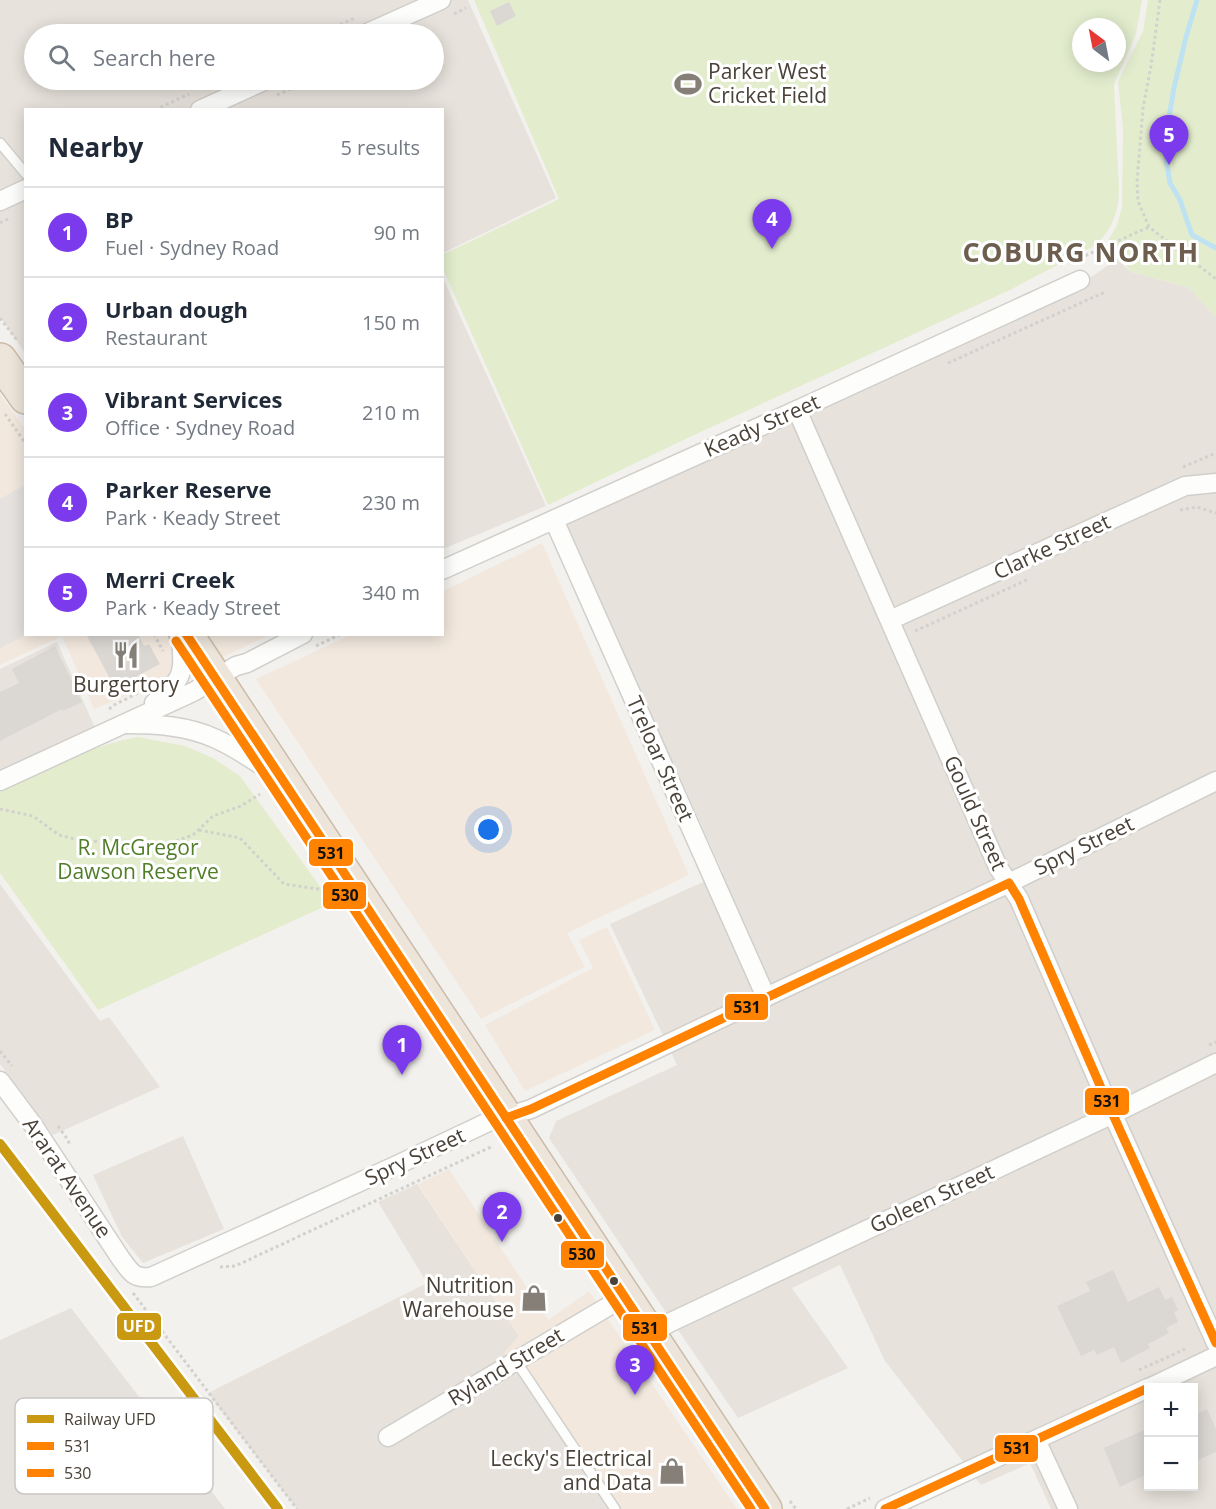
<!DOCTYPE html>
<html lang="en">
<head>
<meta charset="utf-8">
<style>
	body { margin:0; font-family:"Open Sans",sans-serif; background:#f6f6f7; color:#1f2937 }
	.controls { position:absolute; right:18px; bottom:18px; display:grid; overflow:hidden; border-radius:0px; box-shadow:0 3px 15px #0003 }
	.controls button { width:54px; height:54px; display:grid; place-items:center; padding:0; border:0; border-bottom:2px solid #e0e1e3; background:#fff; color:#1f2937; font:30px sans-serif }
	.compass { position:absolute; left:1072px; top:18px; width:54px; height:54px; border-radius:50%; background:#fff; box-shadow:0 3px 15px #0003; rotate:328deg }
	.you { position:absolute; left:489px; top:830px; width:21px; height:21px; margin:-15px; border:4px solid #fff; border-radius:50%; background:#1a73e8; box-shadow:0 0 0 9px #1a73e833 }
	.badge { display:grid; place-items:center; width:39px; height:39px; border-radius:50%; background:#7c3aed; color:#fff; font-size:20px; font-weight:700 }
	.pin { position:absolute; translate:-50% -50px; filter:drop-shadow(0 2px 3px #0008) }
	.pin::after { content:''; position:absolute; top:32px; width:21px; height:18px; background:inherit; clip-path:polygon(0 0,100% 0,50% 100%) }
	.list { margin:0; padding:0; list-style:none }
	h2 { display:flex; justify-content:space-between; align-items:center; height:78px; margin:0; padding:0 24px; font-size:26px }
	h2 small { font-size:20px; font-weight:400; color:#747a83 }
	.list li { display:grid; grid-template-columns:39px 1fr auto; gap:18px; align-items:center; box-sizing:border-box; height:90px; padding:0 24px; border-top:2px solid #e0e1e3 }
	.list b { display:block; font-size:22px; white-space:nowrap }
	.list p { margin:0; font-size:20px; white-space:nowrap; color:#747a83 }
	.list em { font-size:20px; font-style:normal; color:#747a83 }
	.icon { flex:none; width:33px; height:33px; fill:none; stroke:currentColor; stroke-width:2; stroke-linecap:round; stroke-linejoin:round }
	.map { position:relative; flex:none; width:1216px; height:1509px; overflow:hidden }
	.search { position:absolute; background:#fff; box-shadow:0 3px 15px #0003; left:24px; top:24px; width:420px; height:66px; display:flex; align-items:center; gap:15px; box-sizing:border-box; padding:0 21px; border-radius:33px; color:#747a83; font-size:22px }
	.panel { position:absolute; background:#fff; box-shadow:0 3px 15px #0003; left:24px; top:108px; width:420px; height:528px; border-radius:0px }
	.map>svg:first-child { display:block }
</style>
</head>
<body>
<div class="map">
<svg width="1216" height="1509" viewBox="0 0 1216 1509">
	<rect width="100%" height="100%" fill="#f3f1ee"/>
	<g fill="#e7e2db" fill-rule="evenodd">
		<path d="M0,0H468L556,198L443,253L442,110H26L25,353L0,317ZM34,34H434V80H34Z"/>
		<path d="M1117,259L1131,272L1188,287L1216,317V1509H1051L1030,1463L981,1485L885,1361L840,1265L792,1288L848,1368L738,1418L659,1302L549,1138L556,1121L677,1065L610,924L723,873L565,524L1087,280ZM1148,1388H1194V1486H1148Z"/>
		<path d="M442,276L546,506L443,549H442Z"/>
		<path d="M57,642L96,730L0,772V669Z"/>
		<path d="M0,884L100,1021L109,1017L160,1087L53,1135L0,1064Z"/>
		<path d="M183,1136L224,1229L143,1263L122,1237L93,1175Z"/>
		<path d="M417,1184L519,1336L505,1353L613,1509H297L208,1393L427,1283L378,1202Z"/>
	</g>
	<g fill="#f2e8de">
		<path d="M0,394L25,429L26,634L269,635L219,659L189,670L94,709L62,636L0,665Z"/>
		<path d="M542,543L689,875L567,933L585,967L481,1019L256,679L350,635L442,634L443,591Z"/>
		<path d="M607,927L655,1030L525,1091L485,1025L593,968L579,940Z"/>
		<path d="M449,1169L548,1320L589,1291L737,1509H613L504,1353L519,1336L418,1184Z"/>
	</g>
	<path fill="#e5e1dd" d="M71,1308L225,1509H0V1340Z"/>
	<g fill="#e3edce" fill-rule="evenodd">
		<path d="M474,0H1142L1136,34L1114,84L1119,191C1118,214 1112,229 1096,245L1010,290L694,435L548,505L443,269L442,255L559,199ZM1081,27H1117V63H1081Z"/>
		<path d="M1148,0H1216V317L1188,287L1131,272L1108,241L1117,225L1122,207L1123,129L1118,82L1143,31Z"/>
		<path d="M138,737L185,746L213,758L240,776L332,903L98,1010L0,873V792C44,772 89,745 138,737Z"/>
	</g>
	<path fill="#e5e2df" d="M25,485L26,635L0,648V499Z"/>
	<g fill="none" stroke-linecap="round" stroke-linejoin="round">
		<path stroke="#bee2f1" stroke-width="5" d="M1197,0L1186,37L1174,88L1164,146L1170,183L1180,200L1192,235L1216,248"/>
	</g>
	<g fill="#dbd8d4">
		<path d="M509,2L516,16L497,26L490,11Z"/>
		<path d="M86,634H138L144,646L149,644L160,664L115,688Z"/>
		<path d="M55,646L82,702L63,711L62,709L0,741V692L19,683L12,669Z"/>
		<path d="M1113,1270L1128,1302L1159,1287L1165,1300L1172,1297L1178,1310L1174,1312L1178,1322L1166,1328L1169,1333L1148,1344L1150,1348L1121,1363L1114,1347L1097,1355L1094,1350L1081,1356L1057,1306L1090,1291L1086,1282Z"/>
		<path d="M1207,1409L1216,1429V1452L1194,1462V1415Z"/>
		<path d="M1149,1428V1473L1120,1487L1104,1448Z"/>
	</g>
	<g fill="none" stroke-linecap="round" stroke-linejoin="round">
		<defs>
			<g id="lane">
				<path d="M0,143L26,174"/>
				<path d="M516,1361L615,1509"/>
			</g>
			<g id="street">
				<path d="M365,34L441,0"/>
				<path d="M200,110L266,80"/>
				<path d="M0,201L26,189"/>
				<path d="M797,410L998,867L1019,899L1105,1097L1216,1343"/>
				<path d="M554,520L766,997"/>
				<path d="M442,570L797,410L1080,280"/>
				<path d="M890,620L1185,486L1216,483"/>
				<path d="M154,703C184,679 184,674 181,637"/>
				<path d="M127,724C157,724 187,726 214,738C233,746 250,758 267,769"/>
				<path d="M0,781L193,692L236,666L247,663L303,634"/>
				<path d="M0,1081L33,1125L121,1259C131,1272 133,1279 151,1277L397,1165L486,1123L531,1109L766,997L1009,883L1216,781"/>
				<path d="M649,1334L671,1322L1113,1114L1216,1063"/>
				<path d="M1149,1388L1216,1356"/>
				<path d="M388,1437L624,1297"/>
				<path d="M1036,1440L1068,1509"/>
				<path d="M885,1509L1148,1388"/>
			</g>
			<g id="highway">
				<path d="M0,360L26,397"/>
				<path d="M186,634L765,1509"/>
			</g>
		</defs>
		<use href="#lane" stroke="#d1cfcb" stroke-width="12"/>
		<use href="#street" stroke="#d1cfcb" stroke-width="21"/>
		<use href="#highway" stroke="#cbbca9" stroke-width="36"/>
		<g stroke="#d3d1cc" stroke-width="3" stroke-dasharray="3 3" stroke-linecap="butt">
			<path d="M1160,0L1151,66L1143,108L1137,182L1138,201L1149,227L1216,279"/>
			<path d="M454,14L466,8"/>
			<path d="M318,34L355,18"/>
			<path d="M277,95L311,80"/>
			<path d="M155,110L189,94"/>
			<path d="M0,223L8,219"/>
			<path d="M1069,263L1149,227"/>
			<path d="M0,318L17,340"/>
			<path d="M948,363L1105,292"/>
			<path d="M5,414L26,444"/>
			<path d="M1183,467L1216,453"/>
			<path d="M1180,510L1197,507L1216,513"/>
			<path d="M915,631L1029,579"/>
			<path d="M154,634L163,651"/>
			<path d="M316,646L341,634"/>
			<path d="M109,709L114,705L138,693"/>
			<path d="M0,809L33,816L59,835L86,842L120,840L156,848L193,835L213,816L241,806L260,794"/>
			<path d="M199,830L240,838L284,884L324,890"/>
			<path d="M1209,1045L1216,1042"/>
			<path d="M0,1051L12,1066"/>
			<path d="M58,1126L68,1140L70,1146"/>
			<path d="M220,1267L235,1266L246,1261L493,1146"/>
			<path d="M133,1293L297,1509"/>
			<path d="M1139,1370L1185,1349"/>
			<path d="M790,1501L796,1509"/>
			<path d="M847,1509L870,1498"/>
		</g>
		<use href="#lane" stroke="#fdfdfc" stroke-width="9"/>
		<use href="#street" stroke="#fdfdfc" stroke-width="18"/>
		<use href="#highway" stroke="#ede5da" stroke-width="33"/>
		<defs>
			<g id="bus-1">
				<path d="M186,634L765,1509"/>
				<path d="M506,1118L531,1109L1009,883L1019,899L1105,1097L1216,1343"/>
				<path d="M885,1509L1148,1388"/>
			</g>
			<path id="bus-2" d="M176,641L751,1509"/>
		</defs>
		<use href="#bus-1" stroke="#fff" stroke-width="14"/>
		<use href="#bus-2" stroke="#fff" stroke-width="14"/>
		<use href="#bus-1" stroke="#ff8200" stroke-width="9"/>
		<use href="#bus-2" stroke="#ff8200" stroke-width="9"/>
		<defs>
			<path id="rail-1" d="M0,1144L278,1509"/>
		</defs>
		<use href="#rail-1" stroke="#fff" stroke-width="15"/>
		<use href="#rail-1" stroke="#c99911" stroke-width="10"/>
	</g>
	<defs>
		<symbol id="stadium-bare" viewBox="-9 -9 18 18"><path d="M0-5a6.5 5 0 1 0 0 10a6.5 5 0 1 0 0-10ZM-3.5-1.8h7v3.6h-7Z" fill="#857f78" stroke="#fff" stroke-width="2.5" paint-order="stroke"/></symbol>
		<symbol id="restaurant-bare" viewBox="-9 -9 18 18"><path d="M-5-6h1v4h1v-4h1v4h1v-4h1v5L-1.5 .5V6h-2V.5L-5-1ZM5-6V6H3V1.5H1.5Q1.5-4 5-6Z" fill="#857f78" stroke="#fff" stroke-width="2.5" paint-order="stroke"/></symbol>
		<symbol id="shop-bare" viewBox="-9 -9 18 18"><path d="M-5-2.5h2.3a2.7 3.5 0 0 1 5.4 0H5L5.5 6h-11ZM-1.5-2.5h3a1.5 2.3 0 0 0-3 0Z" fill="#857f78" stroke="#fff" stroke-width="2.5" paint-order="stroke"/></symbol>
	</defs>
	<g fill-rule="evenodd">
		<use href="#stadium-bare" x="669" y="65" width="38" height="38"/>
		<use href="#restaurant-bare" x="107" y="636" width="38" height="38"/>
		<use href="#shop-bare" x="515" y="1279" width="38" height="38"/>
		<use href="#shop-bare" x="653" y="1452" width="38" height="38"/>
	</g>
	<g fill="#4a4238" stroke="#fff" stroke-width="2">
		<circle cx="558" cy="1218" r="5"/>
		<circle cx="614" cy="1281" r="5"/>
	</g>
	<g text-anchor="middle" stroke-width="6" stroke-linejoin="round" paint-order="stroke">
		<g font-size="21" fill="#4a4238" stroke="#fff" text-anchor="end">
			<text x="708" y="79" text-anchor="start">Parker West<tspan x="708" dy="24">Cricket Field</tspan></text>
			<text x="126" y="692" text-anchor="middle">Burgertory</text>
			<text x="514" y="1293">Nutrition<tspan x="514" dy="24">Warehouse</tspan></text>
			<text x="652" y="1466">Lecky's Electrical<tspan x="652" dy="24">and Data</tspan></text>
		</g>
		<g font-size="21" fill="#4a4238" stroke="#fff">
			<text transform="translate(762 426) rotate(-24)" y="7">Keady Street</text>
			<text transform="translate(1052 547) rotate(-25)" y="7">Clarke Street</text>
			<text transform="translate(660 759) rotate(66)" y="7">Treloar Street</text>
			<text transform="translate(975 813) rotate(66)" y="7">Gould Street</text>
			<text transform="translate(1084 846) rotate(-26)" y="7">Spry Street</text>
			<text transform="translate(415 1157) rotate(-25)" y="7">Spry Street</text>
			<text transform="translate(67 1178) rotate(56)" y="7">Ararat Avenue</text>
			<text transform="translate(932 1199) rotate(-25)" y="7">Goleen Street</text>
			<text transform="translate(506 1367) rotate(-31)" y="7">Ryland Street</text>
		</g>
		<g font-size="21" fill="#517e29" stroke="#fff">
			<text x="138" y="855">R. McGregor<tspan x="138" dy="24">Dawson Reserve</tspan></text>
		</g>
		<g font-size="27" font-weight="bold" letter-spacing="1.5" fill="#6d5e4f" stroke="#fff">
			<text x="1081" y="262">COBURG NORTH</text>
		</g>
	</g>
	<rect x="15" y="1398" width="198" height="96" rx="9" fill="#fff" stroke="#c9c6c3" stroke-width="1.5"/>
	<rect x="27" y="1415" width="27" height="8" fill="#c99911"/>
	<rect x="27" y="1442" width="27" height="8" fill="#ff8200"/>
	<rect x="27" y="1469" width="27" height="8" fill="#ff8200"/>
	<g font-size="16" fill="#4a4238">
		<text x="64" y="1425">Railway UFD</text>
		<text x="64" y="1452">531</text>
		<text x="64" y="1479">530</text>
	</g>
	<g stroke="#fff" stroke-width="2">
		<rect x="308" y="838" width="46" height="29" rx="6" fill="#ff8200"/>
		<rect x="322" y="881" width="45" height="29" rx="6" fill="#ff8200"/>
		<rect x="724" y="993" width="45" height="28" rx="6" fill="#ff8200"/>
		<rect x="1084" y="1087" width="46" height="29" rx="6" fill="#ff8200"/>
		<rect x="560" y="1240" width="45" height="29" rx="6" fill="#ff8200"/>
		<rect x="116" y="1312" width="46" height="29" rx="6" fill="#c99911"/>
		<rect x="622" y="1313" width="46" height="29" rx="6" fill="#ff8200"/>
		<rect x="994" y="1434" width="45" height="29" rx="6" fill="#ff8200"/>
	</g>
	<g font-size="16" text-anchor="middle" font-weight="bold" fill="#fff">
		<text x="139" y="1332">UFD</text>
	</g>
	<g font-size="16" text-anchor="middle" font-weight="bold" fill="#111">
		<text x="331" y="859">531</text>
		<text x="345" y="901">530</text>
		<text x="747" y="1013">531</text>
		<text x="1107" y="1107">531</text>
		<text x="582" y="1260">530</text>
		<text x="645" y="1334">531</text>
		<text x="1017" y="1454">531</text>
	</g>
</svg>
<div class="controls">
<button>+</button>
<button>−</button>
</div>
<svg class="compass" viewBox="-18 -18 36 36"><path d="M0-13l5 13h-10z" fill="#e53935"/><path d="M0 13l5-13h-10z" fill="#747a83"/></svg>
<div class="you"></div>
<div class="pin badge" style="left:402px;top:1075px">1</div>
<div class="pin badge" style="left:502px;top:1242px">2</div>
<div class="pin badge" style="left:635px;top:1395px">3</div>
<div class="pin badge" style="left:772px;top:249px">4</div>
<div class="pin badge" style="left:1169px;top:165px">5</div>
<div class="search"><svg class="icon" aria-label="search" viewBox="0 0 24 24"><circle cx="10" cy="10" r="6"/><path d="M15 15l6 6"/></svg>Search here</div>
<section class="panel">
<h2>Nearby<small>5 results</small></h2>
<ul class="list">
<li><span class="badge">1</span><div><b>BP</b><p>Fuel · Sydney Road</p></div><em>90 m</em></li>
<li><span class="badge">2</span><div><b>Urban dough</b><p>Restaurant</p></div><em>150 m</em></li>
<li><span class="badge">3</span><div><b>Vibrant Services</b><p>Office · Sydney Road</p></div><em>210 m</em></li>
<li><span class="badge">4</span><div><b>Parker Reserve</b><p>Park · Keady Street</p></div><em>230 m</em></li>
<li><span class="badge">5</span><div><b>Merri Creek</b><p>Park · Keady Street</p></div><em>340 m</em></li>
</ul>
</section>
</div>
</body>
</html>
